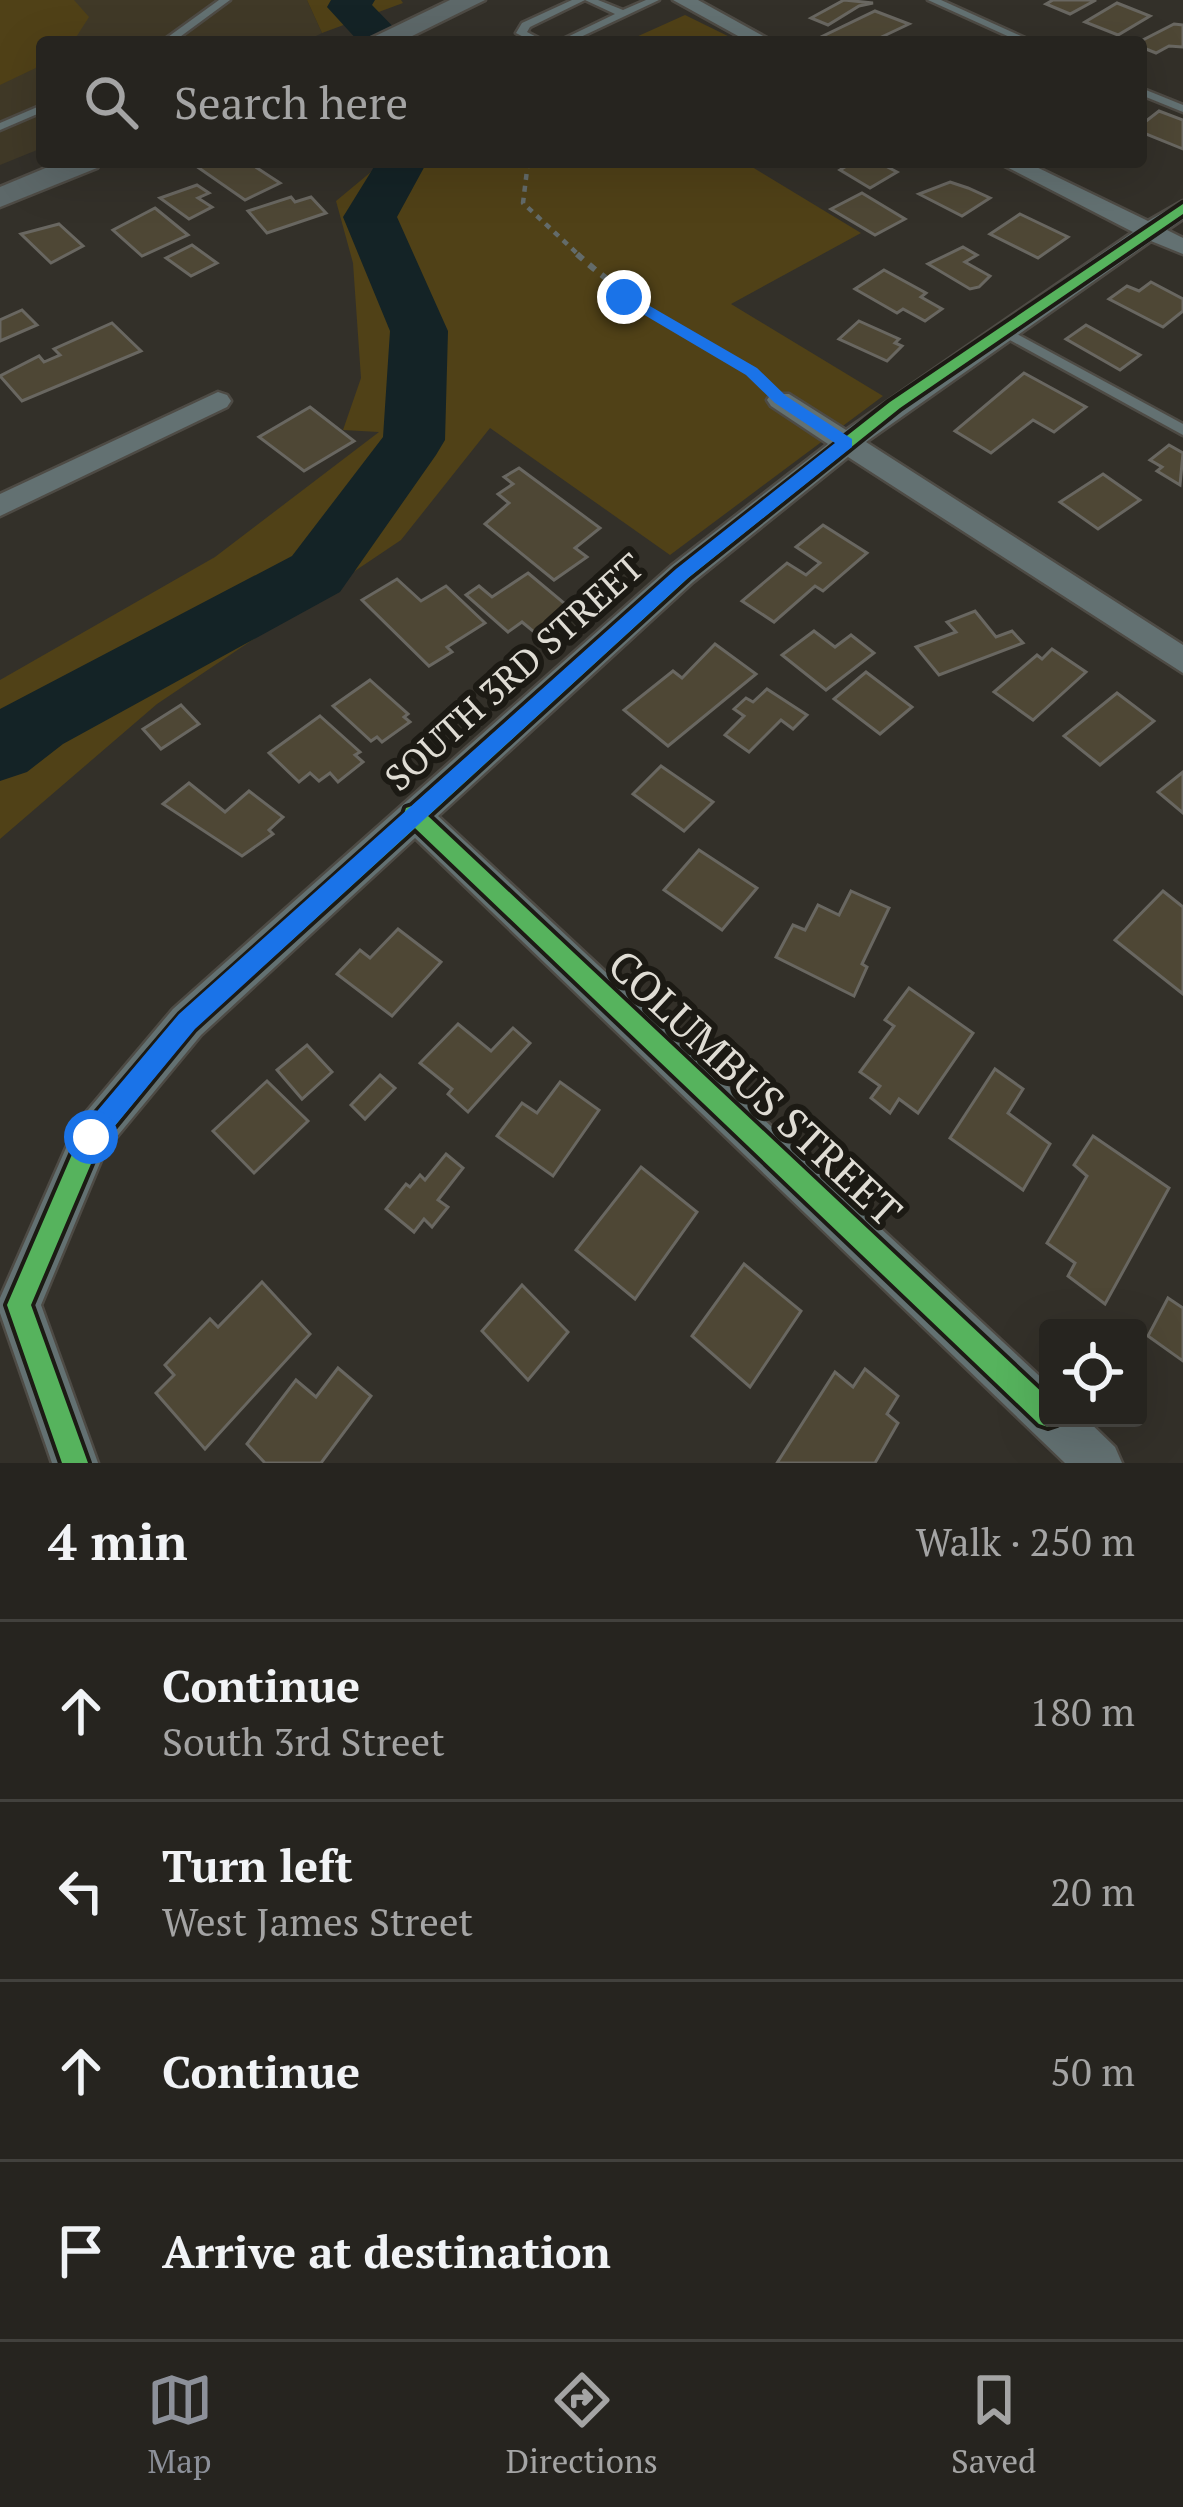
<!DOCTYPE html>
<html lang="en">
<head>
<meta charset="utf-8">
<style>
	body { margin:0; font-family:"PT Serif",serif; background:#32302c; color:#f1f3f6 }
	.controls { position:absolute; right:36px; bottom:36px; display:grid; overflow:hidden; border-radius:12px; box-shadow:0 12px 48px #0002 }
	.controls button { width:108px; height:108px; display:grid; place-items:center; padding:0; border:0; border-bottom:3px solid #42413d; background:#26241f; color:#f1f3f6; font:60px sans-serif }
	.stop { position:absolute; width:36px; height:36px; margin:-27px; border:9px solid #1a73e8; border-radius:50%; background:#fff }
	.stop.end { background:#1a73e8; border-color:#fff; box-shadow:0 3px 12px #0008 }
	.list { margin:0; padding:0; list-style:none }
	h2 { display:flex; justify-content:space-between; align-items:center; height:156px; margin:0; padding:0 48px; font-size:51px }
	h2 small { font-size:39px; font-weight:400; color:#a4a4a4 }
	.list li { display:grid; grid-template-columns:78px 1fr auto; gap:36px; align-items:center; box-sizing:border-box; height:180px; padding:0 48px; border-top:3px solid #42413d }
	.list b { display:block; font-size:45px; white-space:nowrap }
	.list p { margin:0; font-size:39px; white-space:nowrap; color:#a4a4a4 }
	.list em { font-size:39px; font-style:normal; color:#a4a4a4 }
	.icon { flex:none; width:66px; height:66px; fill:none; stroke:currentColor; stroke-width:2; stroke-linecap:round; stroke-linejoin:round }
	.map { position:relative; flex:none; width:1183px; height:1463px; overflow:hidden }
	.search { position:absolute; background:#26241f; box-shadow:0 12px 48px #0002; left:36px; right:36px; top:36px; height:132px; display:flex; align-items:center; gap:30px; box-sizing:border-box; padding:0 42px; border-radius:12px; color:#a4a4a4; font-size:45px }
	.sheet { height:876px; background:#26241f }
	nav { display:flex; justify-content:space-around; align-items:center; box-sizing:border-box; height:168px; border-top:3px solid #42413d; background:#26241f; font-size:33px; color:#a4a4a4 }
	nav a { display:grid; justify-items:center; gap:6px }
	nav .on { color:#8c9099 }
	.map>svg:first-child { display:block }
</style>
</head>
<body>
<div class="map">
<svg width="1183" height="1463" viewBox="0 0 1183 1463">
	<rect width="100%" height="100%" fill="#333029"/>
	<path fill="#403927" d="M0,0H307L322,33L304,42H42V148L0,165Z"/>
	<g fill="#504117">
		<path d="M0,0H74L89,17L73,42H42V65L0,85Z"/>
		<path d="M307,0H401L403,3L322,33Z"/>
		<path d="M685,15L740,42H625Z"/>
		<path d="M383,162H744L861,233L731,304L883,396L670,555L490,428L401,540L157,704L0,839V680L215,557L379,432L343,430L361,378L353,263L336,201Z"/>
	</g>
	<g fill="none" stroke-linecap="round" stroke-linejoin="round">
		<g fill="#142326" fill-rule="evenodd">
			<path d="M331,0H375L372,5L408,42H359L327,7Z"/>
			<path d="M377,162H427L397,217L448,331L445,440L436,455L340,592L63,744L27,772L0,781V709L292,556L383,437L390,331L343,217Z"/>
		</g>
	</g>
	<g fill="#4e4735" stroke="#696761" stroke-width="3">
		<path d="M844,0L873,3L859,6L828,25L811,18Z"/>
		<path d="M1053,0H1096L1070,14L1046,4Z"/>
		<path d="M1117,3L1150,16L1118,35L1085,22Z"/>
		<path d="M875,11L909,24L871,42H831L821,37Z"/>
		<path d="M1174,24L1183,25V47L1169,46L1156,53L1141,47L1139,42Z"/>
		<path d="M1159,111L1183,120V149L1141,132V125Z"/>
		<path d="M204,162H248L280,183L245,200L196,166Z"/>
		<path d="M853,162H878L897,172L870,188L840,170Z"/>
		<path d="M950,182L968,188L990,198L962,216L919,194Z"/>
		<path d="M197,185L209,193L198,198L212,207L189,219L160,198Z"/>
		<path d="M862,193L905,219L875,235L831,209Z"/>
		<path d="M291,197L295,202L311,197L326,213L267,233L248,211Z"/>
		<path d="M155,208L188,235L142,256L113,230Z"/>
		<path d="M1020,214L1068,237L1038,258L990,234Z"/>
		<path d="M59,224L83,246L51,263L21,234Z"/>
		<path d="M192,245L217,263L191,276L166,258Z"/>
		<path d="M963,247L977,255L965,262L990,276L979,287L970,289L928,264Z"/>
		<path d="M884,270L926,293L921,297L942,309L925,321L903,309L897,313L855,289Z"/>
		<path d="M1151,282L1183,299V311L1163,327L1109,299L1127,286L1139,291Z"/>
		<path d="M22,310L37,325L0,341V320Z"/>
		<path d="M859,321L899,339L895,343L902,346L887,361L839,339Z"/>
		<path d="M112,323L141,351L22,401L0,376L39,356L44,362L60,355L54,349Z"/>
		<path d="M1086,325L1140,355L1120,370L1066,339Z"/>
		<path d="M1024,373L1086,407L1054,432L1033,420L991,453L955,431Z"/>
		<path d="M310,407L354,441L304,471L259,437Z"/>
		<path d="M1169,445L1183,453L1180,485L1157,471L1162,467L1150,460Z"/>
		<path d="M519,468L600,528L575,548L587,557L554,580L485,524L509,503L498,494L513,484L504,477Z"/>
		<path d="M1103,474L1140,500L1098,529L1060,502Z"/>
		<path d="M823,525L867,553L823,591L815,586L774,622L742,601L787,563L806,575L820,563L796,547Z"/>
		<path d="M528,573L570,608L534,632L522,622L508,632L466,595L479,586L492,597Z"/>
		<path d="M397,579L421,601L446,586L485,623L447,647L452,652L429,666L362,600Z"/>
		<path d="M975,611L996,637L1012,631L1023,643L939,675L916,647L956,632L947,622Z"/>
		<path d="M814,631L835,647L851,635L874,653L826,690L782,655Z"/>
		<path d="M715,644L756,674L668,746L624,710L673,671L682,678Z"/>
		<path d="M1052,649L1086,672L1033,720L994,692L1037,655L1042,659Z"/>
		<path d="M866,672L912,707L880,734L834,699Z"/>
		<path d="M370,680L408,714L404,717L410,722L382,742L377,737L371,741L333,706Z"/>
		<path d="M767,689L807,715L793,729L781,720L749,752L725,735L744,716L734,709L746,698L753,702Z"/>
		<path d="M1117,693L1154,721L1100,765L1064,736Z"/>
		<path d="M181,705L199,724L161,749L143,729Z"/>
		<path d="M320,716L360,752L355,755L363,762L338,782L330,773L319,781L310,773L299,782L269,753Z"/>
		<path d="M661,766L713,802L684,831L633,794Z"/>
		<path d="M1183,772V813L1158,792Z"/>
		<path d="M189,783L225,812L249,791L283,817L269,830L273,834L242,856L163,804Z"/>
		<path d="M699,850L757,888L722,930L664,890Z"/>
		<path d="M851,891L889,908L862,964L867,967L854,996L776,957L793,925L805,930L818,905L839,915Z"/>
		<path d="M1163,891L1183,907V994L1115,940Z"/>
		<path d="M398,929L441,962L392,1016L337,974L360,950L370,958Z"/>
		<path d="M909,988L973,1033L918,1113L899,1099L890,1113L871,1098L880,1086L860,1072L894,1026L885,1020Z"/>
		<path d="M458,1024L491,1051L513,1028L530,1043L468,1112L448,1094L452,1089L420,1063Z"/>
		<path d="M307,1045L332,1072L302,1099L277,1070Z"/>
		<path d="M995,1069L1023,1089L1008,1113L1050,1144L1023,1190L950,1138Z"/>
		<path d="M380,1075L395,1088L365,1119L351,1105Z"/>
		<path d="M267,1081L308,1121L254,1173L213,1131Z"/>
		<path d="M560,1082L599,1110L553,1176L497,1136L522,1103L537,1113Z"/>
		<path d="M1093,1136L1169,1188L1105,1304L1068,1276L1075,1263L1047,1243L1087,1176L1074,1165Z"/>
		<path d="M446,1154L463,1168L438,1200L448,1207L432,1227L424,1219L414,1232L386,1209L406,1184L410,1187L420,1175L425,1180Z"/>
		<path d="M641,1167L697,1212L635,1299L576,1250Z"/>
		<path d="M744,1264L801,1311L750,1387L692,1336Z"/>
		<path d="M262,1282L310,1334L205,1449L156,1393L174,1375L165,1365L210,1319L218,1327Z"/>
		<path d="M522,1285L568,1332L528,1380L482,1331Z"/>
		<path d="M1168,1298L1183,1308V1361L1148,1336Z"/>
		<path d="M338,1368L371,1396L321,1463H265L247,1444L296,1380L316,1397Z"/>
		<path d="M865,1369L898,1396L887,1414L898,1423L875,1463H777L835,1372L853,1387Z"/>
	</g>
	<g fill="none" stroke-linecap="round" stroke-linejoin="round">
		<defs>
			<g id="lane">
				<path d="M219,0H230L173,42H161Z"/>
				<path d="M572,0H585L530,27L527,32L546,42H533L516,33L522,23Z"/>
				<path d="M585,0H598L623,10L646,0H659L570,42H557L615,14Z"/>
				<path d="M928,0H941L1034,42H1021Z"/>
				<path d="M1141,88L1183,105V112L1141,95Z"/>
				<path d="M42,105V112L0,130V123Z"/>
				<path d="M1004,327L1183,424V435L999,334L998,331Z"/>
			</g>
			<g id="street">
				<path d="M673,0H698L774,42H749Z"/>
				<path d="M997,162H1026L1148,221L1183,201V219L1167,230L1183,238V254L1151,241L866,442L1183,645V673L848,457L693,582L438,816L1048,1384V1418H1085L1115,1447L1122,1463H1065L415,838L201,1035L105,1151L41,1305L98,1463H52L0,1313V1298L77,1123L173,1009L671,566L828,444L771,406L767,400L771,394H789L846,430L1133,232Z"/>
				<path d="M218,392L227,395L231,401L227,407L0,516V494Z"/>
			</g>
			<g id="secondary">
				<path d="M450,0H485L400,42H363Z"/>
				<path d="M60,162H101L97,168L0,207V187Z"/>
			</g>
		</defs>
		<use href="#lane" stroke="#4e4b45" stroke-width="5"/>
		<use href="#street" stroke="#4e4b45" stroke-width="5"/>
		<use href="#secondary" stroke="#4e4b45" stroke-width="5"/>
		<path stroke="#636b6a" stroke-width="4.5" stroke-dasharray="6 6" stroke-linecap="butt" d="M528,162L523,203L581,257"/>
		<path stroke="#636b6a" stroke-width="6" stroke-dasharray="8 8" stroke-linecap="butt" d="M577,254C633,305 698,338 761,381"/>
		<use href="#lane" fill="#637172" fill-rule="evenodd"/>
		<use href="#street" fill="#637172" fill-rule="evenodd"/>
		<use href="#secondary" fill="#5d6869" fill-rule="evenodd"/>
		<defs>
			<path id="cycleway" d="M1183,204V214L900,408L688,578L428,816L1048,1398V1418H1059L1057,1424L1048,1427L1039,1424L415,828L194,1029L99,1145L31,1305L88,1463H62L7,1305L83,1129L180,1015L404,814L406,808L412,806L676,570L890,402Z"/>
		</defs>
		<use href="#cycleway" stroke="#1c1a14" stroke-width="8"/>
		<use href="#cycleway" fill="#56b35d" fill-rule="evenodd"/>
	</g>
	<path fill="#1a73e8" d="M619,294H629L757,368L786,396L852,439V447L688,578L195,1029L99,1145H82V1129L179,1014L676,569L835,443L775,403L746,375L619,300Z"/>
	<g text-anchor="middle" stroke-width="12" stroke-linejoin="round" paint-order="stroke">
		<g font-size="36" fill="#dfdcd4" stroke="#1c1a14">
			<text transform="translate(514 672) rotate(-42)" y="13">SOUTH 3RD STREET</text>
		</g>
		<g font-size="42" fill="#dfdcd4" stroke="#1c1a14">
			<text transform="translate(755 1088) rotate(43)" y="15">COLUMBUS STREET</text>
		</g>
	</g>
</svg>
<div class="controls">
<button><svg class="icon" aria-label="locate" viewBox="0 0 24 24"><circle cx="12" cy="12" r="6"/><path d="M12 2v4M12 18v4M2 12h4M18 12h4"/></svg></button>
</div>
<div class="stop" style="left:91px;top:1137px"></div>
<div class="stop end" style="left:624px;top:297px"></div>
<div class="search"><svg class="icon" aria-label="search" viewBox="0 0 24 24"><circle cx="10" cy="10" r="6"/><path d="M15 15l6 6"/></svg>Search here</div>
</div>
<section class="sheet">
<h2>4 min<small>Walk · 250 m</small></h2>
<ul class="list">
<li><svg class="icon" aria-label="ahead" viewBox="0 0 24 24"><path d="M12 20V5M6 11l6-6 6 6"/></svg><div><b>Continue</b><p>South 3rd Street</p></div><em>180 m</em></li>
<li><svg class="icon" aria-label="left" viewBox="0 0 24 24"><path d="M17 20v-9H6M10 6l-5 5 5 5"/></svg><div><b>Turn left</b><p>West James Street</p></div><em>20 m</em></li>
<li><svg class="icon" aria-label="ahead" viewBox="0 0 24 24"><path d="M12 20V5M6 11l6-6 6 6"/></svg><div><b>Continue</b></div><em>50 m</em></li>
<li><svg class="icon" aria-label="arrive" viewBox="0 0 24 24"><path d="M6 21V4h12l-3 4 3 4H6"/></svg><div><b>Arrive at destination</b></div></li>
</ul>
</section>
<nav>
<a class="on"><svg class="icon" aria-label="map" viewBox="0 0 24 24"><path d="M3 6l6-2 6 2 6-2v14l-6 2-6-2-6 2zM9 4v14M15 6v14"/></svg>Map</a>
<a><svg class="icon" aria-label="directions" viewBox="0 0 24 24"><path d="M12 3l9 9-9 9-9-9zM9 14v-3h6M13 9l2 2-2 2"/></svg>Directions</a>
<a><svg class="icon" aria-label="saved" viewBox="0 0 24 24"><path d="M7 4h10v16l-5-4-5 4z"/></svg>Saved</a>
</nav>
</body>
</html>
